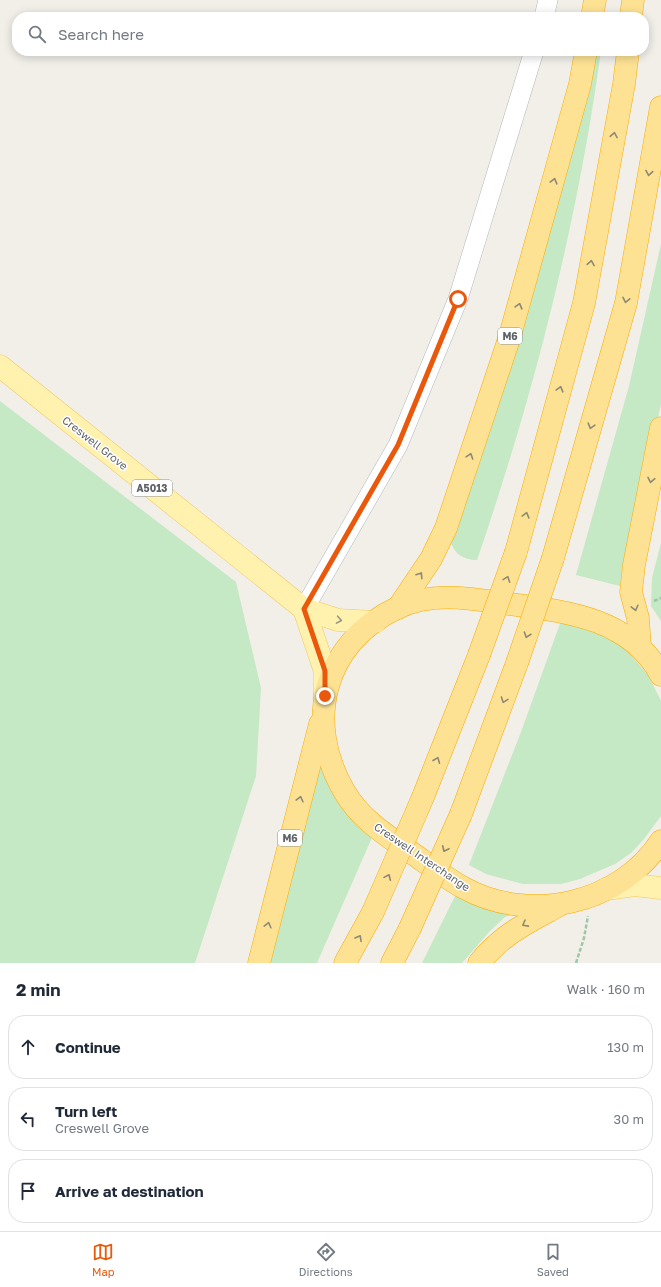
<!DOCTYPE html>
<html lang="en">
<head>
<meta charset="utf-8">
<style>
	body { margin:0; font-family:"Golos Text",sans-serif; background:#f6f6f7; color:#1f2937 }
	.stop { position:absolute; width:12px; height:12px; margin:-9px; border:3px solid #ea580c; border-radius:50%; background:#fff }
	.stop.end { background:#ea580c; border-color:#fff; box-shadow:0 1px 4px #0008 }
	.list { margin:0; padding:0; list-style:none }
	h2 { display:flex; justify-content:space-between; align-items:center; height:52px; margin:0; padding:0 16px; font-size:17px }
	h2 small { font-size:13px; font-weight:400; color:#747a83 }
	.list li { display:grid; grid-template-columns:26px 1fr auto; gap:12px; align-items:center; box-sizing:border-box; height:64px; margin:0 8px 8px; padding:0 8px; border:1px solid #e0e1e3; border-radius:16px }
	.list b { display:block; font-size:15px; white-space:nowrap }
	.list p { margin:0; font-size:13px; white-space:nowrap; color:#747a83 }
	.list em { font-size:13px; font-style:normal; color:#747a83 }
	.icon { flex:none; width:22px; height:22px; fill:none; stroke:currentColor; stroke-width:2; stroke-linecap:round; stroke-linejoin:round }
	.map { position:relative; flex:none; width:661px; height:963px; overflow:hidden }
	.search { position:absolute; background:#fff; box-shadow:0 2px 10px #0003; left:12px; right:12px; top:12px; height:44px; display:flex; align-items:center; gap:10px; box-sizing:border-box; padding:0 14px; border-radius:16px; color:#747a83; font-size:15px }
	.sheet { height:268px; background:#fff }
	nav { display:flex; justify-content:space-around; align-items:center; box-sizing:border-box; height:56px; border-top:1px solid #e0e1e3; background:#fff; font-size:11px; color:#747a83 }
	nav a { display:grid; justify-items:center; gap:2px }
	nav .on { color:#ea580c }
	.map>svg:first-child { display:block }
</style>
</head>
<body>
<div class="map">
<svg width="661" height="963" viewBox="0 0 661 963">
	<rect width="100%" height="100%" fill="#f1efe8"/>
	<g fill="#c5e8c5">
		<path d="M597,51H601C577,225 534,394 477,560C463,560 454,554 450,540L584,105Z"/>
		<path d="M661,244V404L644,481L622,569L620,586L576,575L629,386Z"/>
		<path d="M0,401L236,582L261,688L256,776L195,963H0Z"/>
		<path d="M661,543V621L651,606L652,578Z"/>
		<path d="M562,618L608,637L627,650L648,675L661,701V816L644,839L631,853L615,864L580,879L561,884H523L486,874L469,865L521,732Z"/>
		<path d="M321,757L377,826L317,963H268Z"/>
		<path d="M458,890L520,912L505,917L490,931L462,963H422Z"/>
	</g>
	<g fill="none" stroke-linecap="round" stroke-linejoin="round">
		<defs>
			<g id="minor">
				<path d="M544,17L548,0"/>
				<path d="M304,609L398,445L458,299L534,51"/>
			</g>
			<g id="major">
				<path d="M0,366L304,609L338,620L375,622"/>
				<path d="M304,609L325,671V696"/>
				<path d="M606,889L635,885L661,888"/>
			</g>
			<g id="highway">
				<path d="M592,17L595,0"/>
				<path d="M631,17L633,0"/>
				<path d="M516,552L584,303L624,84L628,51"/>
				<path d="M553,558L626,303L661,107"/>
				<path d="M398,608L431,559L446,528L509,339L580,84L586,51"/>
				<path d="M640,647L638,618L631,592L634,565L661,428"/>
				<path d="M661,675C629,616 562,611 502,603C468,598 431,592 397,608C323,643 304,722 344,791C360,819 387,836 412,853C429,865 446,878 464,888C530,924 620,904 661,841"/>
				<path d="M423,797L479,655"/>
				<path d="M461,814L517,663"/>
				<path d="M259,963L320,724"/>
				<path d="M345,963L373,912"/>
				<path d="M392,963L410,928"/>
				<path d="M479,963C503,934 525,924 558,906"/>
			</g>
		</defs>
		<use href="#minor" stroke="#b5b8bc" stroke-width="20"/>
		<use href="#major" stroke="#f2c960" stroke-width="23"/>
		<use href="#highway" stroke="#f9ab00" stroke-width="23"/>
		<g stroke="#9cc7a9" stroke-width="2.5" stroke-dasharray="4 2" stroke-linecap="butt">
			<path d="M654,601L661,598"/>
			<path d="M576,963L584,938L588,916"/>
		</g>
		<use href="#minor" stroke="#fff" stroke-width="19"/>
		<use href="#major" stroke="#fff2af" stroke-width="22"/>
		<use href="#highway" stroke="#fde293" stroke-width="22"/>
		<defs>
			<g id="highway-bridge">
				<path d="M479,655L516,552"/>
				<path d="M517,663L553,558"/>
				<path d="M373,912L423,797"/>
				<path d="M410,928L461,814"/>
			</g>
		</defs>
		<use href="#highway-bridge" stroke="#f9ab00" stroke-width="23" stroke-linecap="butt"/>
		<use href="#highway-bridge" stroke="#fde293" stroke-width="22"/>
	</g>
	<defs><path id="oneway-chevron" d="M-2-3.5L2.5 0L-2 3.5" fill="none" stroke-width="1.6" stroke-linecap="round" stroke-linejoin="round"/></defs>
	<g stroke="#8e8975">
		<use href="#oneway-chevron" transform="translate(614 135) rotate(-80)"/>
		<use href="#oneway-chevron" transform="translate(649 173) rotate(100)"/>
		<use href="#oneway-chevron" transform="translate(554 181) rotate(-75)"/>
		<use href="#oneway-chevron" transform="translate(591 263) rotate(-80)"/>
		<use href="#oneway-chevron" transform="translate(626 300) rotate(102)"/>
		<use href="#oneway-chevron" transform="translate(519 306) rotate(-74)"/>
		<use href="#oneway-chevron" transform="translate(560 389) rotate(-75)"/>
		<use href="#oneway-chevron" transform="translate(591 426) rotate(106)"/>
		<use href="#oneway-chevron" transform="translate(470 456) rotate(-72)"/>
		<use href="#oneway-chevron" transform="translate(651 480) rotate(101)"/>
		<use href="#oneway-chevron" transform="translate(526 515) rotate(-75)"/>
		<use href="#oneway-chevron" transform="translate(420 575) rotate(-57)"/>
		<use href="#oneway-chevron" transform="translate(507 579) rotate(-70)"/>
		<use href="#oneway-chevron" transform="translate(635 608) rotate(76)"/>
		<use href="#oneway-chevron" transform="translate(527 635) rotate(109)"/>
		<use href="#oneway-chevron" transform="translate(504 700) rotate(110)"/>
		<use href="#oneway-chevron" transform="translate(437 760) rotate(-68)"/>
		<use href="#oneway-chevron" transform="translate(300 799) rotate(-76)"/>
		<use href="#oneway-chevron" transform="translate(445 849) rotate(115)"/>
		<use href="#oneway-chevron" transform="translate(388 877) rotate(-66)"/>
		<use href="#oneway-chevron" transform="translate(525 924) rotate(151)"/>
		<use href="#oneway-chevron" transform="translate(268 925) rotate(-76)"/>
		<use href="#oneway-chevron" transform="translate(359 938) rotate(-61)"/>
	</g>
	<use stroke="#979581" href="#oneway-chevron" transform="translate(339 620) rotate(10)"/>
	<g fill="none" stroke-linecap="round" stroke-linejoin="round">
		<path stroke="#ea580c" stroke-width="5" d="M325,696V671L304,609L398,445L458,299"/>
	</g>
	<g text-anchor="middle" stroke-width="3" stroke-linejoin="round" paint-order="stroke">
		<g fill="#fff" stroke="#8f9295" stroke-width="1">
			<rect x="498" y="328" width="24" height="16" rx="3"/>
			<rect x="132" y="480" width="40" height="16" rx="3"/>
			<rect x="278" y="830" width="24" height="16" rx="3"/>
		</g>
		<g font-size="10" font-weight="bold" fill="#5f6368">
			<text x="510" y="340">M6</text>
			<text x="152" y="492">A5013</text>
			<text x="290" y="842">M6</text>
		</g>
		<g font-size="11" fill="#5f6368" stroke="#fff">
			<text transform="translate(95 443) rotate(38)" y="4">Creswell Grove</text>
			<text transform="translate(422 857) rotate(34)" y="4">Creswell Interchange</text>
		</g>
	</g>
</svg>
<div class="stop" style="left:458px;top:299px"></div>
<div class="stop end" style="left:325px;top:696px"></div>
<div class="search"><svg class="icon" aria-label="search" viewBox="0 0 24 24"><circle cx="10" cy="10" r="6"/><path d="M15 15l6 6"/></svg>Search here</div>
</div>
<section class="sheet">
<h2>2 min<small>Walk · 160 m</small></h2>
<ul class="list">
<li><svg class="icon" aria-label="ahead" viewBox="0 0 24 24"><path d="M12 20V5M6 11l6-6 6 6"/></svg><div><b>Continue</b></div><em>130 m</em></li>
<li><svg class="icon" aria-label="left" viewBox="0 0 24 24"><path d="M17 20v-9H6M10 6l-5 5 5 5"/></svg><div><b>Turn left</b><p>Creswell Grove</p></div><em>30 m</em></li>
<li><svg class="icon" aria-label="arrive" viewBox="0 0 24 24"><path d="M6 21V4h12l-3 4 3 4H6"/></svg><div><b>Arrive at destination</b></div></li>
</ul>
</section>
<nav>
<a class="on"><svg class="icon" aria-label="map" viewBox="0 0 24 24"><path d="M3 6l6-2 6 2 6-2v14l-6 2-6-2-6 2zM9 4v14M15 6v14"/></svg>Map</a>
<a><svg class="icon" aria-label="directions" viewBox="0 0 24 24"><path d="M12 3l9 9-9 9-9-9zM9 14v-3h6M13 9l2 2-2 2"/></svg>Directions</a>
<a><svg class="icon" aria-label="saved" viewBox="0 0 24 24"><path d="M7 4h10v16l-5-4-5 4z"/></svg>Saved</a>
</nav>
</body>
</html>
